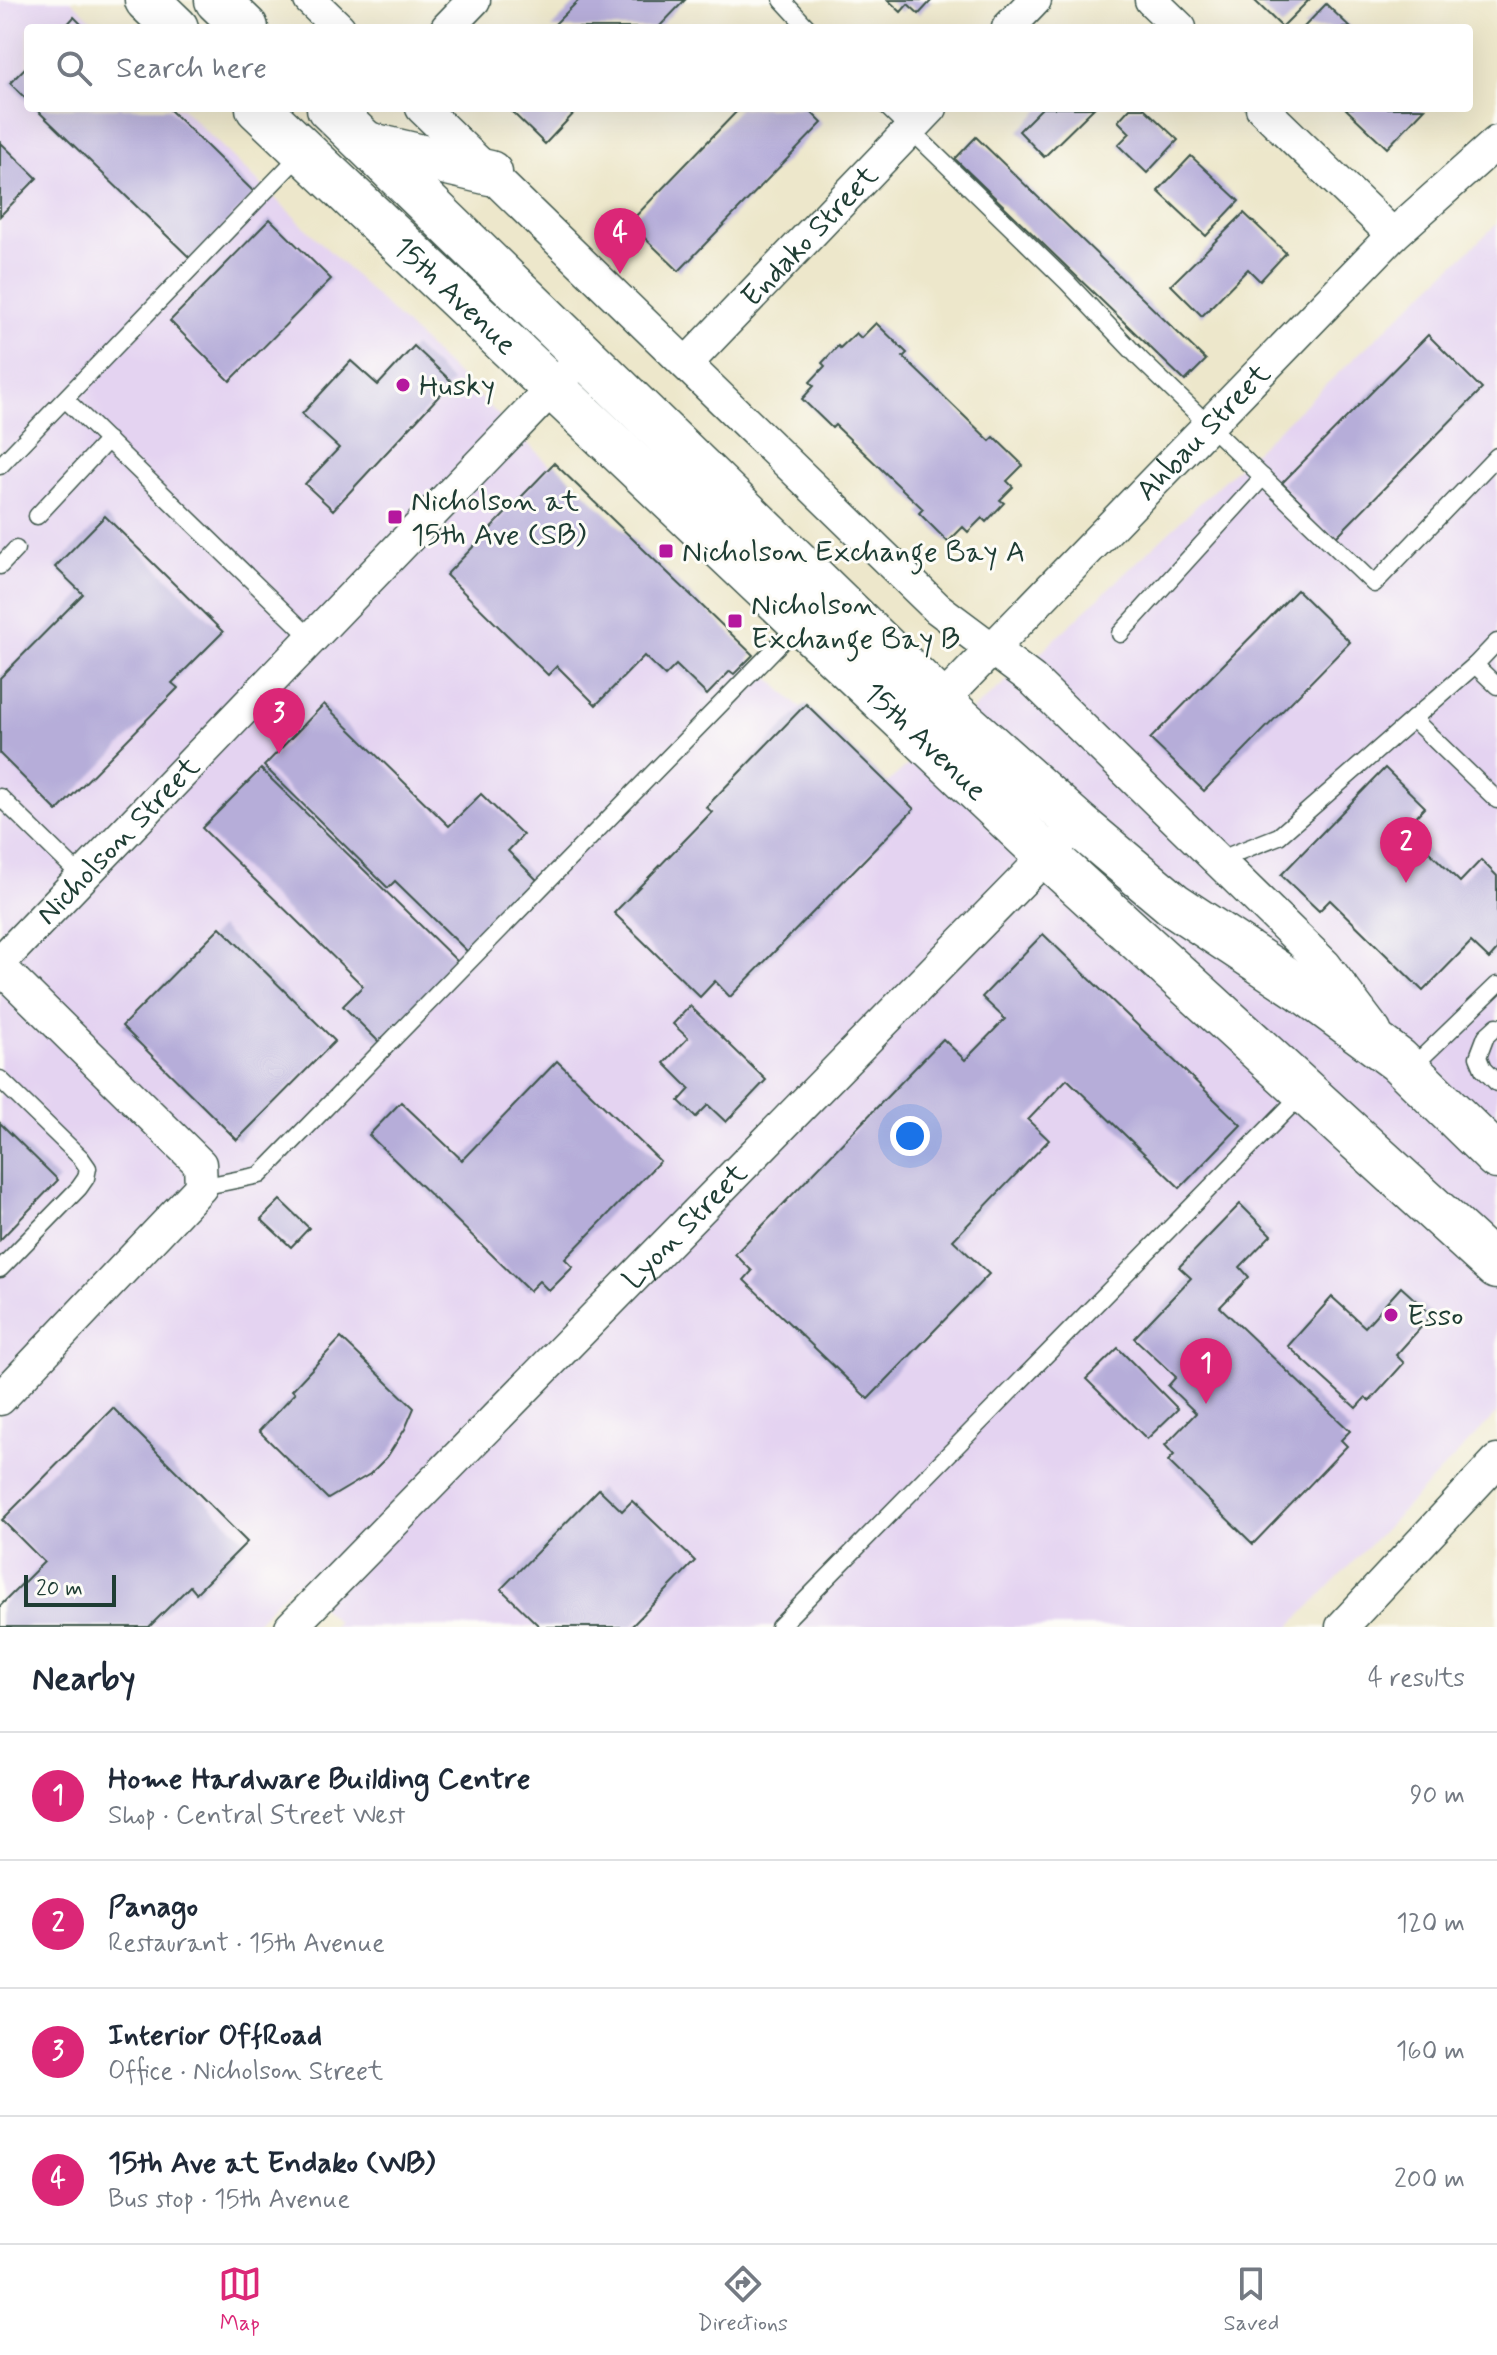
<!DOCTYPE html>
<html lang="en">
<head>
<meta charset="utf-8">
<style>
	body { margin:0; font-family:Mynerve,sans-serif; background:#f6f6f7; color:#1f2937 }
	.scale { position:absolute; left:24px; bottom:20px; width:92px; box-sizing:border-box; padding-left:8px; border:4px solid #1f3d34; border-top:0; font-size:22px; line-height:28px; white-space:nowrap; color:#1f3d34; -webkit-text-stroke:6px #fdfcf7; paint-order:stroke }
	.you { position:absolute; left:910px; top:1136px; width:28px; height:28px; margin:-20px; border:6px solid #fff; border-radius:50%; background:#1a73e8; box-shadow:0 0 0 12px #1a73e833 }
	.badge { display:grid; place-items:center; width:52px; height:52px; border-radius:50%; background:#db2777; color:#fff; font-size:26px; font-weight:700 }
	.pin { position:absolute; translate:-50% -66px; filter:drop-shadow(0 2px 4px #0008) }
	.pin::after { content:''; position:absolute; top:42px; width:28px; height:24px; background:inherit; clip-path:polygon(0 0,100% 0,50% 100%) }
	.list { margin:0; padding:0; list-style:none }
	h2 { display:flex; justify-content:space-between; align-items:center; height:104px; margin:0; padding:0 32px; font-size:34px }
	h2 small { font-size:26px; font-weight:400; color:#747a83 }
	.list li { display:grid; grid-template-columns:52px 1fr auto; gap:24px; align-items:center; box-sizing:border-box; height:128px; padding:0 32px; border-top:2px solid #e0e1e3 }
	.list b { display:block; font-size:30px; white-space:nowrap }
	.list p { margin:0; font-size:26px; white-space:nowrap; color:#747a83 }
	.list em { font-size:26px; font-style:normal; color:#747a83 }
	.icon { flex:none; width:44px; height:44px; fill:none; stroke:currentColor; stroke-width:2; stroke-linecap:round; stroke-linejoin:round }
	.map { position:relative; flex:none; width:1497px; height:1627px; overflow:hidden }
	.search { position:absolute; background:#fff; box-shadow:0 8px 32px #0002; left:24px; right:24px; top:24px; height:88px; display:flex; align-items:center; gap:20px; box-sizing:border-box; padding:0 28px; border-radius:8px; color:#747a83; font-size:30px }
	.sheet { height:616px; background:#fff }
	nav { display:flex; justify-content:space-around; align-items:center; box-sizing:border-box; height:112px; border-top:2px solid #e0e1e3; background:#fff; font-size:22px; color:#747a83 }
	nav a { display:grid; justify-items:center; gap:4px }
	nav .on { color:#db2777 }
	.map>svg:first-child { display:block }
</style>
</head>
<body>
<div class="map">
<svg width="1497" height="1627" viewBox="0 0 1497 1627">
	<rect width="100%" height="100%" fill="#fdfcf7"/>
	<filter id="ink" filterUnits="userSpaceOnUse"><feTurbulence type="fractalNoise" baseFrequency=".0125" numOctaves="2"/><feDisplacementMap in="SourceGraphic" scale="16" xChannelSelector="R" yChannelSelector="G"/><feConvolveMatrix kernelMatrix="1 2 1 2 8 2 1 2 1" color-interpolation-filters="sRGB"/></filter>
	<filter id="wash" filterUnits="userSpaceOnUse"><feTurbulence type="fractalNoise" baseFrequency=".006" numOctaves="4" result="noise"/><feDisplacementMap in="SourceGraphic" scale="32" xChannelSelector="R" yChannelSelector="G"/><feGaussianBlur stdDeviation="1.8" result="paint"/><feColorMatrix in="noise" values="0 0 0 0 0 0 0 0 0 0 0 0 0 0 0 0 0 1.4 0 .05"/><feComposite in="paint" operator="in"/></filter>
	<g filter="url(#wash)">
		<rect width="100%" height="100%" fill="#ede7cb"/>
		<path fill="#e4d3f1" d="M0,0H71L100,28H28V108H182L882,787L1041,652L1497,224V1413L1290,1627H333L337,1622L295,1582L251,1627H0Z"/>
		<g id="blocks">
			<g fill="#b6add9">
				<path d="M579,0H685L658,28H551Z"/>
				<path d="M888,0H932L919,14L908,4L901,12Z"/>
				<path d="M1254,0H1309L1282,27Z"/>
				<path d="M1326,4L1351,28H1303Z"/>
				<path d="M74,17L85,28H64Z"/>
				<path d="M28,65V101L10,83Z"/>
				<path d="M35,108H168L255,193L191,259Z"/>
				<path d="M508,108H579L545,144Z"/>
				<path d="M740,108H807L822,123L679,271L629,223Z"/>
				<path d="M1042,108H1094L1044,157L1019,131Z"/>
				<path d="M1130,108H1144L1178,140L1147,173L1118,145L1130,133L1118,121Z"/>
				<path d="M1348,108H1425L1387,148L1346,109Z"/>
				<path d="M976,137L1206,360L1185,381L955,159Z"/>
				<path d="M0,142L37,178L0,216Z"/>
				<path d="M1191,156L1239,201L1206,236L1158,191Z"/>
				<path d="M1244,213L1286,253L1260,281L1248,269L1202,316L1171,285Z"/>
				<path d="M270,219L331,279L230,381L170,321Z"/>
				<path d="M876,323L907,353L903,357L990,441L994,437L1023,465L1007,481L1013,487L1000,500L1004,503L986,522L982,518L968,532L963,527L948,542L919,513L923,509L835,425L832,428L802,399L814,386L810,382L825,366L822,363L838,346L840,348L856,333L861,338Z"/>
				<path d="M1428,335L1482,389L1336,537L1282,483Z"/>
				<path d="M414,346L452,382L333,510L305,484L339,448L302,414L351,361L378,385Z"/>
				<path d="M554,463L753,655L734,674L730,671L707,695L676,665L665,676L644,656L596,705L557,666L548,675L446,575Z"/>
				<path d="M105,516L223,632L172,683L178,688L57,811L0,754V678L83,594L55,567Z"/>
				<path d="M1297,590L1350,642L1204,791L1150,739Z"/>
				<path d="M324,704L449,826L481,794L523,835L508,851L539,882L469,953L395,881L388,888L264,766Z"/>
				<path d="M806,704L914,809L730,997L715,981L700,997L614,913L712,812L706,807Z"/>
				<path d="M1385,768L1425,807L1405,828L1460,882L1481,860L1497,876V950L1489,959L1471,942L1423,991L1330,900L1319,911L1281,875Z"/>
				<path d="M261,769L460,964L381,1044L343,1006L363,986L202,828Z"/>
				<path d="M220,927L335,1041L237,1140L122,1026Z"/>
				<path d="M1043,934L1241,1125L1180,1188L1067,1079L1028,1120L1049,1140L953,1240L989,1274L868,1399L744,1280L752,1271L735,1254L943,1039L965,1060L1005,1019L982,997Z"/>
				<path d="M690,1006L766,1080L726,1122L708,1105L696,1117L679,1101L690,1089L664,1063L688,1038L673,1024Z"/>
				<path d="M557,1061L660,1161L565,1259L573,1267L549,1291L539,1281L529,1291L369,1135L401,1102L462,1160Z"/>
				<path d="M0,1123L58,1180L0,1240Z"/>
				<path d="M280,1200L309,1228L291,1247L261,1219Z"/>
				<path d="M1240,1204L1271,1235L1240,1267L1249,1277L1220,1307L1350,1431L1341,1440L1347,1446L1253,1544L1168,1461L1174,1455L1165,1445L1196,1413L1168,1386L1176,1377L1134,1338L1191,1278L1179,1267Z"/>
				<path d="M1401,1287L1432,1315L1396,1355L1404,1363L1370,1401L1365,1398L1356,1408L1288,1346L1332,1297L1365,1327Z"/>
				<path d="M341,1338L414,1408L405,1429L387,1457L370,1474L328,1499L259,1431L295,1393L292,1390Z"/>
				<path d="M1118,1348L1178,1409L1147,1439L1086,1379Z"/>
				<path d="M113,1408L247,1542L196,1593L190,1586L149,1627H0V1606L44,1562L2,1520Z"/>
				<path d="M599,1489L622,1511L632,1501L695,1561L631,1627H540L501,1589Z"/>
			</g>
		</g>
	</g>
	<g filter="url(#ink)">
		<use href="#blocks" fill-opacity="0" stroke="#3e564b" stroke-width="2"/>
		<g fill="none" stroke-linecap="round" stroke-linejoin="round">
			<defs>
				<g id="lane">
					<path d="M782,0L808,28"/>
					<path d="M888,108L1067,282L1141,360L1374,584L1497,456"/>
					<path d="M65,399L311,638"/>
					<path d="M0,466L302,153"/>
					<path d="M37,516L108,440"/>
					<path d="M0,566L16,549"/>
					<path d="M1120,634L1263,477"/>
					<path d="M1475,665L1497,686"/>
					<path d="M1413,719L1497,800"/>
					<path d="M0,797L81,876"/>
					<path d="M1218,860L1279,836L1475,665L1497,642"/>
					<path d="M1497,1026L1486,1036L1478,1057L1483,1069L1497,1083"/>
					<path d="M1410,1069L1497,985"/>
					<path d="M0,1079L81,1158L88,1168L86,1178L79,1188L0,1269"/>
					<path d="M201,1187L260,1175L799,624"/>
					<path d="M779,1627L1304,1092"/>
				</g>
				<g id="street">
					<path d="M310,0L339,28"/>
					<path d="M1151,0L1180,28"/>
					<path d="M447,28L474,0"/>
					<path d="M1008,28L1035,0"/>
					<path d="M422,108L937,608L1032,679L1325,965L1375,1031"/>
					<path d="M1262,108L1393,235"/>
					<path id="s1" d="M686,364L931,108"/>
					<path id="s2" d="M927,716L1393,235L1497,142"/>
					<path id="s3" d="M0,1399L201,1187L200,1164L7,974L1,966L6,956L567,373"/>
					<path id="s4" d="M291,1627L1062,840"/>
					<path d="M1342,1627L1497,1461"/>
				</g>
				<g id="secondary">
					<path d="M147,0L176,28"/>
					<path d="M217,0L246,28"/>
					<path id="s5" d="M258,108L1046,855L1497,1267"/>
					<path d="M329,108L941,702L1079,825L1173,904L1303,990L1398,1060L1497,1157"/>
					<path d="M367,144L490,173"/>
				</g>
			</defs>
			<use href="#lane" stroke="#3e564b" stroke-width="19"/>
			<use href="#street" stroke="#3e564b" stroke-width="35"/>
			<use href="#secondary" stroke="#3e564b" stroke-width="47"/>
			<use href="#lane" stroke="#fff" stroke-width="16"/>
			<use href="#street" stroke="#fff" stroke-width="32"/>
			<use href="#secondary" stroke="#fff" stroke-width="44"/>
		</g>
	</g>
	<g fill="#b5179e" stroke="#fdfcf7" stroke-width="3">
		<circle cx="403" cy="385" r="8"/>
		<rect x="387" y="509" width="16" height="16" rx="4"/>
		<rect x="658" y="543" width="16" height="16" rx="4"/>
		<rect x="727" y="613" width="16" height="16" rx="4"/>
		<circle cx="1391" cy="1315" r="8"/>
	</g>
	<g text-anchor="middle" stroke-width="6" stroke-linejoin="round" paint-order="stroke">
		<g font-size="30" fill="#1f3d34" stroke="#fdfcf7">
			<text dy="10" stroke="none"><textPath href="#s1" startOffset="178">Endako Street</textPath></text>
			<text dy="10" stroke="none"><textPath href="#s5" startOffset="272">15th Avenue</textPath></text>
			<text dy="10" stroke="none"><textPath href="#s2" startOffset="396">Ahbau Street</textPath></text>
			<text dy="10" stroke="none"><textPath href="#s5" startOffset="920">15th Avenue</textPath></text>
			<text dy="10" stroke="none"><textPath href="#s3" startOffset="768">Nicholson Street</textPath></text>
			<text dy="10" stroke="none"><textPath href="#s4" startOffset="562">Lyon Street</textPath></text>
		</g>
		<g font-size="30" fill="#1f3d34" stroke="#fdfcf7" text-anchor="start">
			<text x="419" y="395">Husky</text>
			<text x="411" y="510">Nicholson at<tspan x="411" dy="34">15th Ave (SB)</tspan></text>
			<text x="682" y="561">Nicholson Exchange Bay A</text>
			<text x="751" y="614">Nicholson<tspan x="751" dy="34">Exchange Bay B</tspan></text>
			<text x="1407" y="1325">Esso</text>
		</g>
	</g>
</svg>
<div class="scale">20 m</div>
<div class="you"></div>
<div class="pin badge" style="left:1206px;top:1404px">1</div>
<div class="pin badge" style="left:1406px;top:883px">2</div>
<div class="pin badge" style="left:279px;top:754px">3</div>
<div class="pin badge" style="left:620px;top:274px">4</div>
<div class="search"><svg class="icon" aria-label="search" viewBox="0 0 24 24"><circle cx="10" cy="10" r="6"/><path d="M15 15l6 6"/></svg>Search here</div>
</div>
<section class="sheet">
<h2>Nearby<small>4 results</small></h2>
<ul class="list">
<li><span class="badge">1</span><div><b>Home Hardware Building Centre</b><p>Shop · Central Street West</p></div><em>90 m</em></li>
<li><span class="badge">2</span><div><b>Panago</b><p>Restaurant · 15th Avenue</p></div><em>120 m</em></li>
<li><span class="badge">3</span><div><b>Interior OffRoad</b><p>Office · Nicholson Street</p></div><em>160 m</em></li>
<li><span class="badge">4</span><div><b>15th Ave at Endako (WB)</b><p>Bus stop · 15th Avenue</p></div><em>200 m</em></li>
</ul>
</section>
<nav>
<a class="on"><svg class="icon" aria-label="map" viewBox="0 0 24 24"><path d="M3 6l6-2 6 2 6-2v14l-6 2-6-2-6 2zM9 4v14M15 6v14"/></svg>Map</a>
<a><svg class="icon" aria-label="directions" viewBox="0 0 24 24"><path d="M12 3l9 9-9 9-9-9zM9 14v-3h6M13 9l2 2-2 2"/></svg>Directions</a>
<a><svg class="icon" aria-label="saved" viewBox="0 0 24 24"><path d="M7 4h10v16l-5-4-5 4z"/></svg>Saved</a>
</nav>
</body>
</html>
